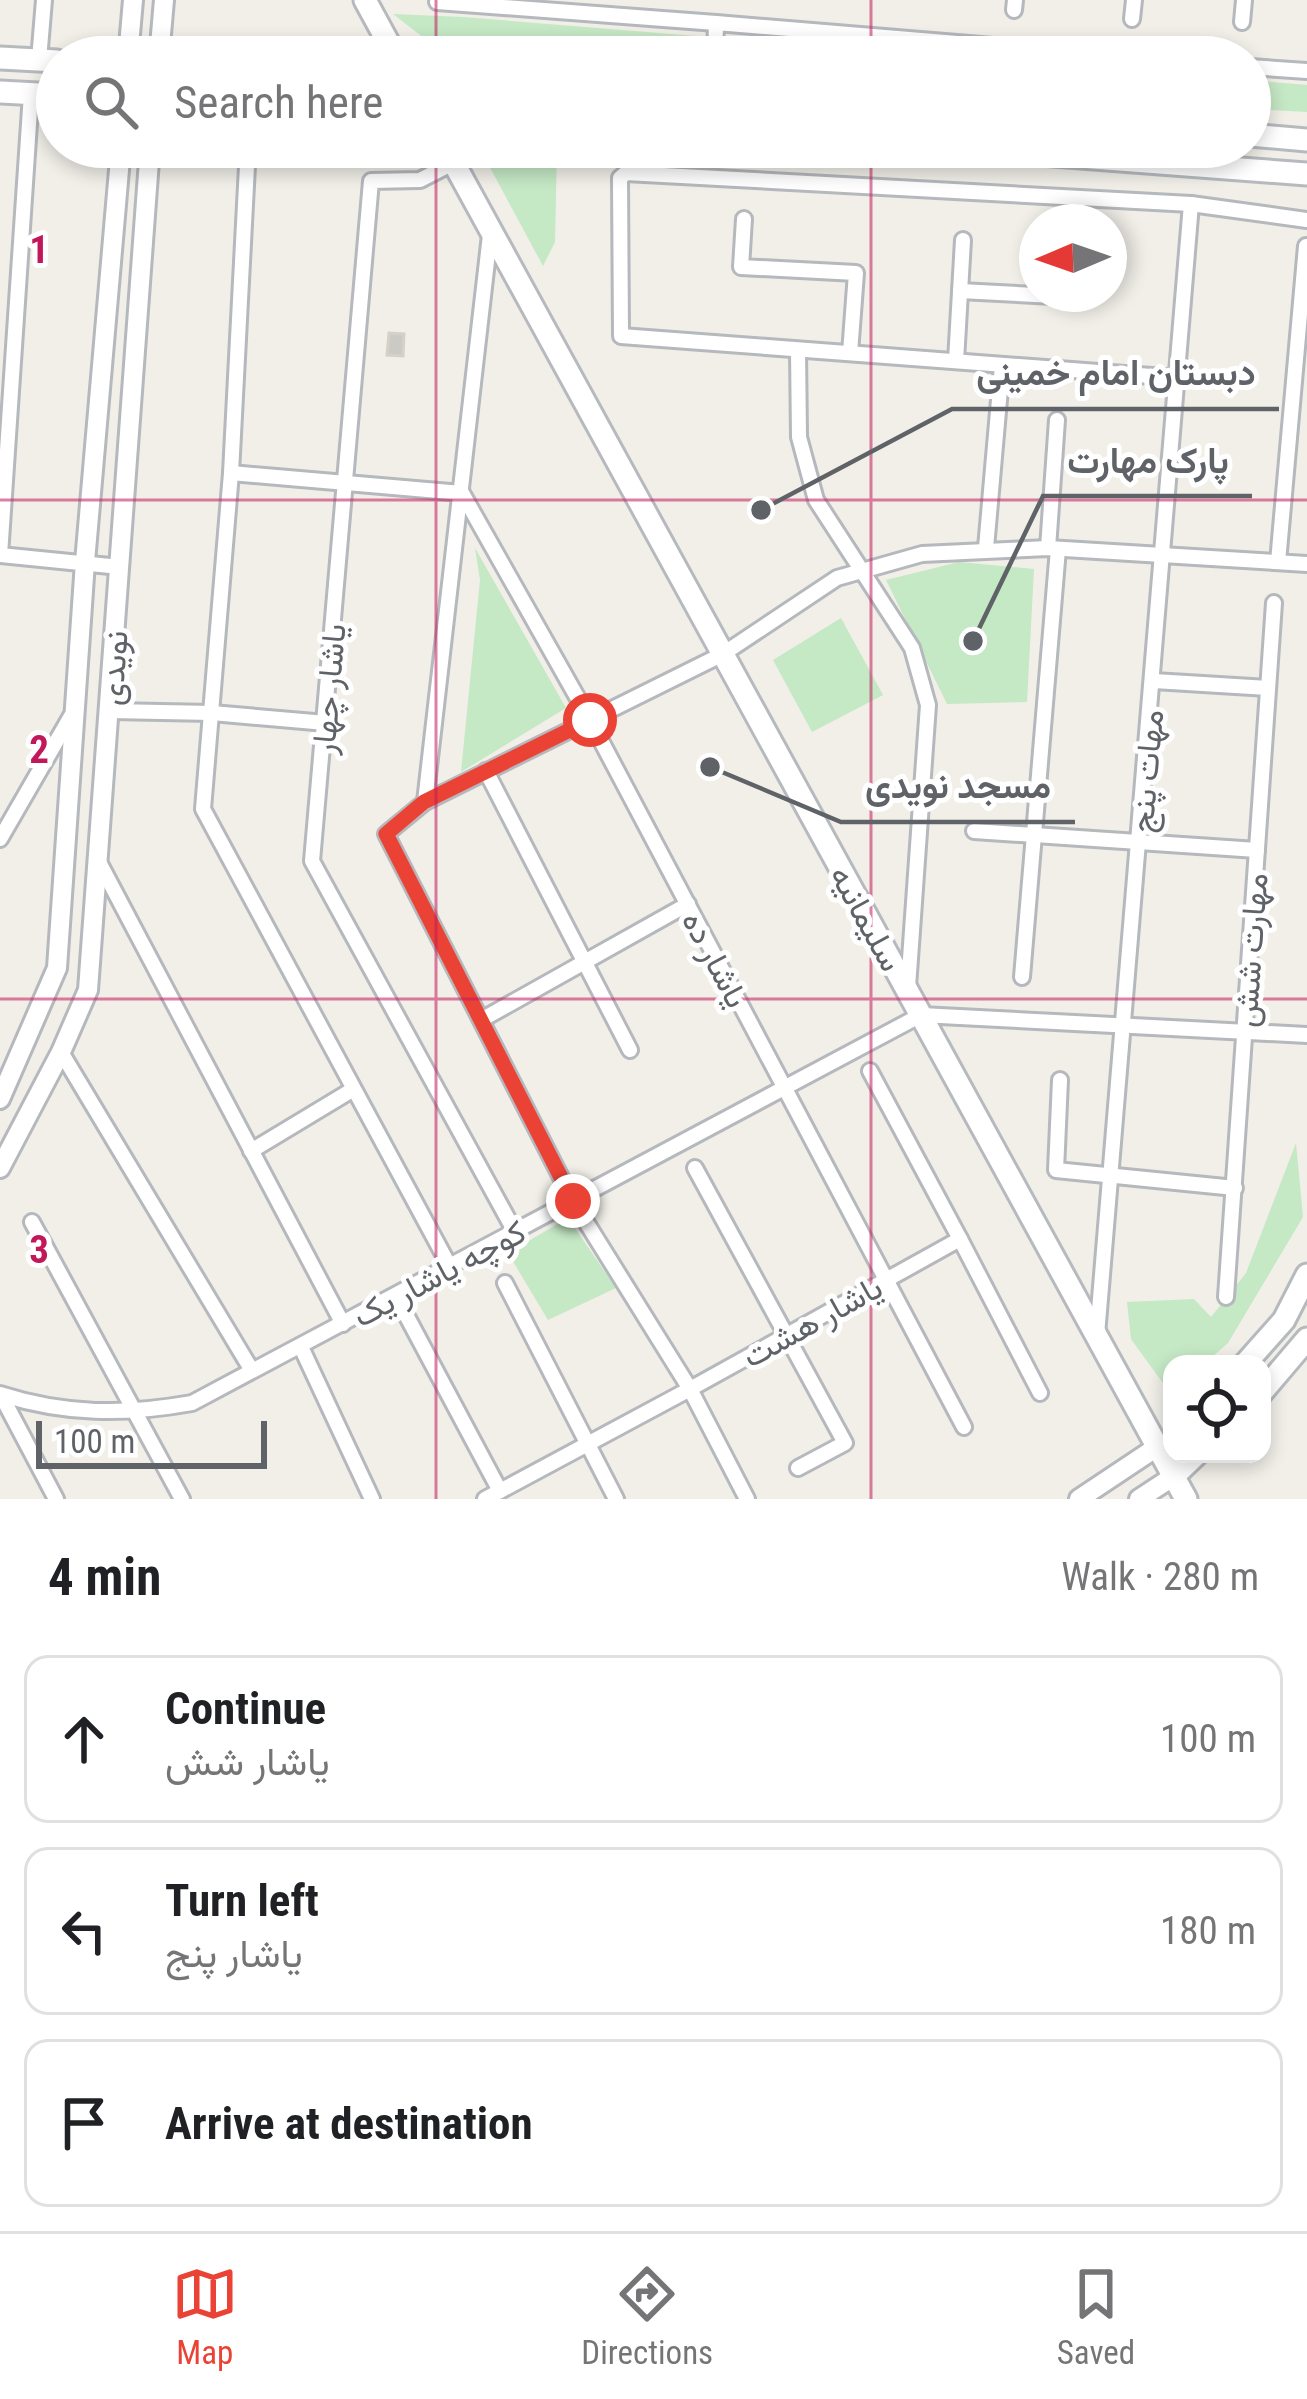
<!DOCTYPE html>
<html lang="en">
<head>
<meta charset="utf-8">
<style>
	body { margin:0; font-family:"Roboto Condensed",Vazirmatn,sans-serif; background:#f6f6f6; color:#202124 }
	.controls { position:absolute; right:36px; bottom:36px; display:grid; overflow:hidden; border-radius:24px; box-shadow:0 6px 18px #0003 }
	.controls button { width:108px; height:108px; display:grid; place-items:center; padding:0; border:0; border-bottom:3px solid #e0e0e0; background:#fff; color:#202124; font:60px sans-serif }
	.compass { position:absolute; left:1019px; top:204px; width:108px; height:108px; border-radius:50%; background:#fff; box-shadow:0 6px 18px #0003; rotate:268deg }
	.scale { position:absolute; left:36px; bottom:30px; width:231px; box-sizing:border-box; padding-left:12px; border:6px solid #5f6368; border-top:0; font-size:33px; line-height:42px; white-space:nowrap; color:#5f6368; -webkit-text-stroke:9px #fff; paint-order:stroke }
	.stop { position:absolute; width:36px; height:36px; margin:-27px; border:9px solid #ea4335; border-radius:50%; background:#fff }
	.stop.end { background:#ea4335; border-color:#fff; box-shadow:0 3px 12px #0008 }
	.list { margin:0; padding:0; list-style:none }
	h2 { display:flex; justify-content:space-between; align-items:center; height:156px; margin:0; padding:0 48px; font-size:51px }
	h2 small { font-size:39px; font-weight:400; color:#757577 }
	.list li { display:grid; grid-template-columns:78px 1fr auto; gap:36px; align-items:center; box-sizing:border-box; height:168px; margin:0 24px 24px; padding:0 24px; border:3px solid #e0e0e0; border-radius:24px }
	.list b { display:block; font-size:45px; white-space:nowrap }
	.list p { margin:0; font-size:39px; white-space:nowrap; color:#757577 }
	.list em { font-size:39px; font-style:normal; color:#757577 }
	.icon { flex:none; width:66px; height:66px; fill:none; stroke:currentColor; stroke-width:2; stroke-linecap:round; stroke-linejoin:round }
	.map { position:relative; flex:none; width:1307px; height:1499px; overflow:hidden }
	.search { position:absolute; background:#fff; box-shadow:0 6px 18px #0003; left:36px; right:36px; top:36px; height:132px; display:flex; align-items:center; gap:30px; box-sizing:border-box; padding:0 42px; border-radius:66px; color:#757577; font-size:45px }
	.sheet { height:732px; background:#fff }
	nav { display:flex; justify-content:space-around; align-items:center; box-sizing:border-box; height:168px; border-top:3px solid #e0e0e0; background:#fff; font-size:33px; color:#757577 }
	nav a { display:grid; justify-items:center; gap:6px }
	nav .on { color:#ea4335 }
	.map>svg:first-child { display:block }
</style>
</head>
<body>
<div class="map">
<svg width="1307" height="1499" viewBox="0 0 1307 1499">
	<rect width="100%" height="100%" fill="#f1efe8"/>
	<g fill="#c5e8c5">
		<path d="M393,14L463,17L952,57H463L447,56Z"/>
		<path d="M1250,80L1307,85V112L1250,109Z"/>
		<path d="M479,147H557L555,242L543,266Z"/>
		<path d="M475,548L566,708L461,772L480,580Z"/>
		<path d="M959,562L1034,569L1027,702L947,704L886,580Z"/>
		<path d="M841,618L883,695L812,732L773,660Z"/>
		<path d="M1296,1143L1303,1217L1228,1343L1204,1364H1172L1170,1393L1131,1339L1127,1302L1194,1299L1211,1317L1246,1273Z"/>
		<path d="M568,1218L616,1288L548,1320L508,1253Z"/>
	</g>
	<path fill="#cccac5" stroke="#d6d1c6" stroke-width="3" d="M389,333L404,334L403,356L387,355Z"/>
	<g fill="none" stroke-linecap="round" stroke-linejoin="round">
		<defs>
			<g id="minor">
				<path d="M437,2L716,23"/>
				<path d="M1014,10L1015,0"/>
				<path d="M1132,19L1134,0"/>
				<path d="M1242,22L1244,0"/>
				<path d="M715,57L716,23L1127,57"/>
				<path d="M39,60L44,0"/>
				<path d="M1250,67L1307,71"/>
				<path d="M31,94L0,555L120,567"/>
				<path d="M248,147L231,473L203,809L450,1267"/>
				<path d="M453,163L420,180L371,181L312,861L515,1232"/>
				<path d="M744,219L741,267L856,273L850,353"/>
				<path d="M960,291L1073,297"/>
				<path d="M798,350L799,437L816,500L912,648L928,705L908,987"/>
				<path d="M956,361L963,240"/>
				<path d="M1178,378L621,336L620,178L626,173L1191,204L1307,220"/>
				<path d="M231,473L462,493L590,720L964,1427"/>
				<path d="M986,548L1002,366"/>
				<path d="M1048,548L1057,420"/>
				<path d="M1278,562L1306,246"/>
				<path d="M1154,681L1268,688"/>
				<path d="M111,711L212,713L326,723"/>
				<path d="M486,771L630,1050"/>
				<path d="M425,802L490,235"/>
				<path d="M974,831L1257,850"/>
				<path d="M0,839L71,716"/>
				<path d="M99,862L343,1324"/>
				<path d="M1022,977L1058,549"/>
				<path d="M481,1020L688,904"/>
				<path d="M61,1052L251,1369"/>
				<path d="M870,1071L960,1239L690,1389L573,1201L386,834L425,802L723,654L837,578L922,554L1048,548L1307,564"/>
				<path d="M1060,1080L1056,1170L1235,1188"/>
				<path d="M251,1151L352,1090"/>
				<path d="M695,1168L845,1443L798,1468"/>
				<path d="M32,1222L182,1499"/>
				<path d="M960,1239L1040,1393"/>
				<path d="M505,1283L616,1499"/>
				<path d="M396,1296L500,1491L485,1499"/>
				<path d="M1226,1297L1274,603"/>
				<path d="M1097,1335L1191,204"/>
				<path d="M301,1347L372,1499"/>
				<path d="M0,1394C65,1415 125,1415 192,1403L921,1015L1307,1035"/>
				<path d="M1,1395L56,1499"/>
				<path d="M500,1491L690,1389L747,1499"/>
			</g>
			<g id="tertiary">
				<path d="M128,57L133,0"/>
				<path d="M159,57L164,0"/>
				<path d="M0,1099L57,968L85,562L121,147"/>
				<path d="M0,1168L61,1052L88,990L150,147"/>
				<path d="M1079,1499L1157,1447"/>
				<path d="M1139,1499L1174,1476"/>
			</g>
			<g id="secondary">
				<path d="M365,0L396,57"/>
				<path d="M0,58L57,61"/>
				<path d="M0,92L57,95"/>
				<path d="M1250,135L1307,140"/>
				<path d="M445,147L1186,1499"/>
				<path d="M947,147L1307,174"/>
				<path d="M1245,1364L1284,1320L1307,1275"/>
				<path d="M1262,1392L1307,1339"/>
				<path d="M1174,1476L1197,1454"/>
			</g>
		</defs>
		<use href="#minor" stroke="#b5b8bc" stroke-width="20"/>
		<use href="#tertiary" stroke="#b5b8bc" stroke-width="24"/>
		<use href="#secondary" stroke="#b6babf" stroke-width="27"/>
		<use href="#minor" stroke="#fff" stroke-width="14"/>
		<use href="#tertiary" stroke="#fff" stroke-width="18"/>
		<use href="#secondary" stroke="#fff" stroke-width="21"/>
	</g>
	<g fill="none" stroke-linecap="round" stroke-linejoin="round">
		<path stroke="#ea4335" stroke-width="15" d="M573,1201L386,834L424,802L590,720"/>
	</g>
	<path fill="none" stroke="#c2185b" stroke-width="3" stroke-opacity="0.55" d="M436,0V57M871,0V57M436,147V1499M871,147V1499M0,500H1307M0,999H1307"/>
	<g text-anchor="middle" stroke-width="10" stroke-linejoin="round" paint-order="stroke">
		<g font-size="33" fill="#5f6368" stroke="#fff">
			<text transform="translate(113 668) rotate(-86)" y="12">نویدی</text>
			<text transform="translate(328 689) rotate(-85)" y="12">یاشار چهار</text>
			<text transform="translate(1146 771) rotate(-85)" y="12">مهات پنج</text>
			<text transform="translate(867 918) rotate(61)" y="12">سلیمانیه</text>
			<text transform="translate(1250 950) rotate(-86)" y="12">مهارت شش</text>
			<text transform="translate(716 959) rotate(62)" y="12">یاشار ده</text>
			<text transform="translate(439 1273) rotate(-28)" y="12">کوچه یاشار یک</text>
			<text transform="translate(812 1321) rotate(-29)" y="12">یاشار هشت</text>
		</g>
	</g>
	<g font-size="39" text-anchor="middle" font-weight="bold" fill="#c2185b" stroke="#fff" stroke-width="10" stroke-linejoin="round" paint-order="stroke">
		<text x="39" y="263">1</text>
		<text x="39" y="763">2</text>
		<text x="39" y="1263">3</text>
	</g>
	<path fill="none" stroke="#5f6368" stroke-width="4.5" d="M761 510L952 409H1279M973 641L1043 496H1252M710 767L841 822H1075"/>
	<g fill="#5f6368" stroke="#fff" stroke-width="4.5">
		<circle cx="761" cy="510" r="12"/>
		<circle cx="973" cy="641" r="12"/>
		<circle cx="710" cy="767" r="12"/>
	</g>
	<g font-size="36" text-anchor="middle" font-weight="bold" fill="#5f6368" stroke="#fff" stroke-width="10" stroke-linejoin="round" paint-order="stroke">
		<text x="1116" y="385">دبستان امام خمینی</text>
		<text x="1148" y="473">پارک مهارت</text>
		<text x="958" y="798">مسجد نویدی</text>
	</g>
</svg>
<div class="controls">
<button><svg class="icon" aria-label="locate" viewBox="0 0 24 24"><circle cx="12" cy="12" r="6"/><path d="M12 2v4M12 18v4M2 12h4M18 12h4"/></svg></button>
</div>
<svg class="compass" viewBox="-18 -18 36 36"><path d="M0-13l5 13h-10z" fill="#e53935"/><path d="M0 13l5-13h-10z" fill="#757577"/></svg>
<div class="scale">100 m</div>
<div class="stop" style="left:590px;top:720px"></div>
<div class="stop end" style="left:573px;top:1201px"></div>
<div class="search"><svg class="icon" aria-label="search" viewBox="0 0 24 24"><circle cx="10" cy="10" r="6"/><path d="M15 15l6 6"/></svg>Search here</div>
</div>
<section class="sheet">
<h2>4 min<small>Walk · 280 m</small></h2>
<ul class="list">
<li><svg class="icon" aria-label="ahead" viewBox="0 0 24 24"><path d="M12 20V5M6 11l6-6 6 6"/></svg><div><b>Continue</b><p>یاشار شش</p></div><em>100 m</em></li>
<li><svg class="icon" aria-label="left" viewBox="0 0 24 24"><path d="M17 20v-9H6M10 6l-5 5 5 5"/></svg><div><b>Turn left</b><p>یاشار پنج</p></div><em>180 m</em></li>
<li><svg class="icon" aria-label="arrive" viewBox="0 0 24 24"><path d="M6 21V4h12l-3 4 3 4H6"/></svg><div><b>Arrive at destination</b></div></li>
</ul>
</section>
<nav>
<a class="on"><svg class="icon" aria-label="map" viewBox="0 0 24 24"><path d="M3 6l6-2 6 2 6-2v14l-6 2-6-2-6 2zM9 4v14M15 6v14"/></svg>Map</a>
<a><svg class="icon" aria-label="directions" viewBox="0 0 24 24"><path d="M12 3l9 9-9 9-9-9zM9 14v-3h6M13 9l2 2-2 2"/></svg>Directions</a>
<a><svg class="icon" aria-label="saved" viewBox="0 0 24 24"><path d="M7 4h10v16l-5-4-5 4z"/></svg>Saved</a>
</nav>
</body>
</html>
